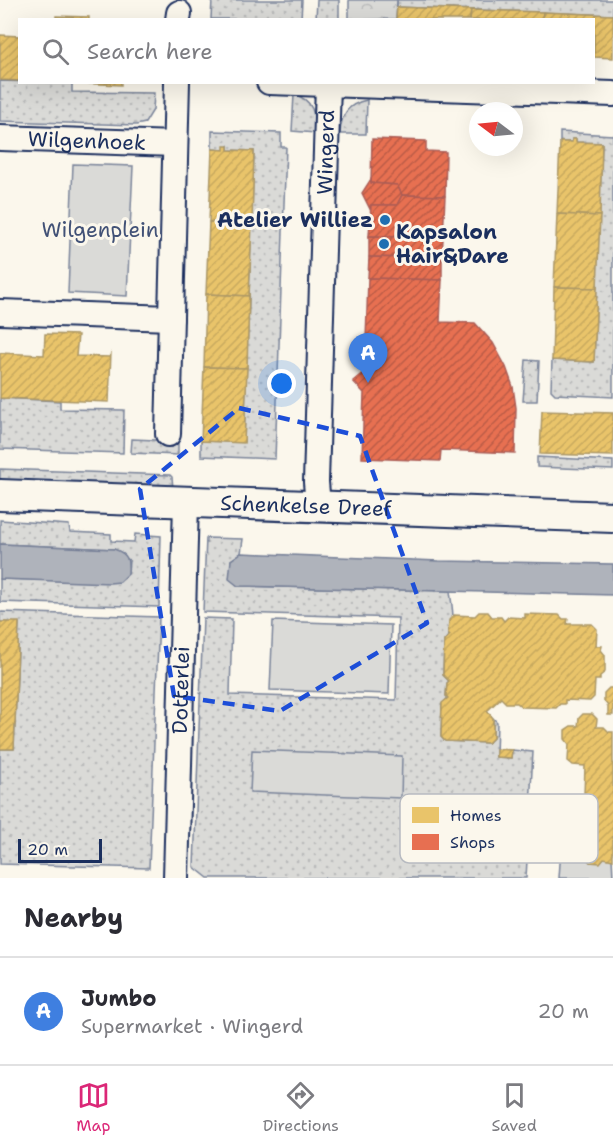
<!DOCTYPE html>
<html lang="en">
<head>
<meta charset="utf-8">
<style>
	body { margin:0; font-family:"Shantell Sans",sans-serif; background:#f7f7f7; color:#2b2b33 }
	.compass { position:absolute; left:469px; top:102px; width:54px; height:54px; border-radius:50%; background:#fff; box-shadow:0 6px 24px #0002; rotate:286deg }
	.scale { position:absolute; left:18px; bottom:15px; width:84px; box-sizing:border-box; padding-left:6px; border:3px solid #1b2f5e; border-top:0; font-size:16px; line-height:21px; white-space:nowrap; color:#1b2f5e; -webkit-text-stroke:4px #fbf7ec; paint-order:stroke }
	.you { position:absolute; left:282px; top:384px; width:21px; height:21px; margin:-15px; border:4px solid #fff; border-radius:50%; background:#1a73e8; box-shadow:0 0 0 9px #1a73e833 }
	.badge { display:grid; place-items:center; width:39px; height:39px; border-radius:50%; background:#db2777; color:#fff; font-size:20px; font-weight:700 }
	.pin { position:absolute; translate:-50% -50px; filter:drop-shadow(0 2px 3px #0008) }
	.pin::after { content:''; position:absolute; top:32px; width:21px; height:18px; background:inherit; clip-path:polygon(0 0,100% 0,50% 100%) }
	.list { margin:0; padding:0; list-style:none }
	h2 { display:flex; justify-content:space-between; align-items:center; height:78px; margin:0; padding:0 24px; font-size:26px }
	h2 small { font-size:20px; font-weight:400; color:#7c7c81 }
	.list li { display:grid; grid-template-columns:39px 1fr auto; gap:18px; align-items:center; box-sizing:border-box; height:108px; padding:0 24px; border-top:2px solid #e1e1e2 }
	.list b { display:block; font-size:22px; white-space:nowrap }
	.list p { margin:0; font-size:20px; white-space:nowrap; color:#7c7c81 }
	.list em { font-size:20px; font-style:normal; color:#7c7c81 }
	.icon { flex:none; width:33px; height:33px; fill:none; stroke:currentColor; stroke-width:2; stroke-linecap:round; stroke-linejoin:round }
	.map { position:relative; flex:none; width:613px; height:878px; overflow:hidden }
	.search { position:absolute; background:#fff; box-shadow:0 6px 24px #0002; left:18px; right:18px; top:18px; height:66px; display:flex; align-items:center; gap:15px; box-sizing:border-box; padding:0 21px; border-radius:0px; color:#7c7c81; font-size:22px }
	.sheet { height:186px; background:#fff }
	nav { display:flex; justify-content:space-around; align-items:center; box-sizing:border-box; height:84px; border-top:2px solid #e1e1e2; background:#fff; font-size:16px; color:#7c7c81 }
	nav a { display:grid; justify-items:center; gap:3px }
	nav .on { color:#db2777 }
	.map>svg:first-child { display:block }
</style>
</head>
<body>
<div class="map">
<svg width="613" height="878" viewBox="0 0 613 878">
	<defs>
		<pattern id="grass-dots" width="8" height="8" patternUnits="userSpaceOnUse" patternTransform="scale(1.5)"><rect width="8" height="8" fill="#dadad7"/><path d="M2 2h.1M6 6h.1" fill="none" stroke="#babbbb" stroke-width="1.8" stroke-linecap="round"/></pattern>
		<pattern id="forest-crowns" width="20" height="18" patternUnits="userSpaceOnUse" patternTransform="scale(1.5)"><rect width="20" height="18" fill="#dadad7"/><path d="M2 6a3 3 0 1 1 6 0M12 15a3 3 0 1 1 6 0" fill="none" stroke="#babbbb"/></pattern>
		<pattern id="homes-hatch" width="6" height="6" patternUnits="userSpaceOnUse" patternTransform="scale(1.5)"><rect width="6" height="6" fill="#e9c46a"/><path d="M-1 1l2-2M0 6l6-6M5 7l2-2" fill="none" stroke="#c7a95e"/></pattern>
		<pattern id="shops-hatch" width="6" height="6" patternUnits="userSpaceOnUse" patternTransform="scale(1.5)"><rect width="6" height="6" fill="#e76f51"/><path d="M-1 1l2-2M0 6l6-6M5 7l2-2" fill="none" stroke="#ba5c46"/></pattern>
	</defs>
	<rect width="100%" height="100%" fill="#fbf7ec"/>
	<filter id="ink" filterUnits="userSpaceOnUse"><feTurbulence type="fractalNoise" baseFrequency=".0167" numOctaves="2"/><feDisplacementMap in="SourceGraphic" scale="12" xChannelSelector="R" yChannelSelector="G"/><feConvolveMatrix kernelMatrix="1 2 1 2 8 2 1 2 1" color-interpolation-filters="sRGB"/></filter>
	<g filter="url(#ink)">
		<g fill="url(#grass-dots)" stroke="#7a849a" stroke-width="1.5">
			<path d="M212,0H302L301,19H211Z"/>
			<path d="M317,0H339V19H316Z"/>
			<path d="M397,0H613V15L397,7Z"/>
			<path d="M0,81L72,83V92L154,93L153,110L145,123L136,125L0,121Z"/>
			<path d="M294,95C314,99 315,115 315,133L292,131Z"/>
			<path d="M367,100L366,134H340C341,115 347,104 367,100Z"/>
			<path d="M212,131L281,133V147H286L275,459L201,456V441L244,442L254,151L228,150V146L224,150L212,149Z"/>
			<path d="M560,132L613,135V397L555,394L551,390L552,360L594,362L602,143L576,142V139H572V142H560Z"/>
			<path d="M526,360L539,361L537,401H523Z"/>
			<path d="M0,398L60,401V409L124,410L123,453L0,449Z"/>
			<path d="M132,439L178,441V455L131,453Z"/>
			<path d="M537,457L613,461V470L537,467Z"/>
			<path d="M0,469L170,475L172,477L173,488L0,482Z"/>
			<path d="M0,520L69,525L70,532L111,534V541L134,542L135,534L161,536L159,607L0,602V579L119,582L128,574L129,560L114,549L0,544Z"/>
			<path d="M206,538L243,539L241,553L231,560L238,586L450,591C452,609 458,627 444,641L443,675L449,681L447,683L446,696L448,698L442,704L441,737L445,741L488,743L493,738V718L497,722L496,757L511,758L512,750L533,752L526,878H208L194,867L203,618L232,619L230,695L396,700L398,618L203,612Z"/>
			<path d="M0,612L159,617L149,868L0,864V749H14L19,623L0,622Z"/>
		</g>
		<path fill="url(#forest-crowns)" stroke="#7a849a" stroke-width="1.5" d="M349,0H397L396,19L349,20Z"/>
		<g fill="#dadad7" stroke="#7a849a" stroke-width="1.5">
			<path d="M73,164L133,166L127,296L68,293Z"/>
			<path d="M273,621L391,625L389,694L270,690Z"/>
			<path d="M252,750L402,756L401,798L250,792Z"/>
			<path d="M561,849H578V858H586L590,862H600L604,858H612L613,878H559Z"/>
		</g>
		<g fill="#afb3bb" stroke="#747e96" stroke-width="1.5">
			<path d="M0,544L114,549C128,554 129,559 128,574L120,582L110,583L0,579Z"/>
			<path d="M241,553L439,561L613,564V595L238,586L229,579L231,560Z"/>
		</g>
		<g fill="url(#homes-hatch)" stroke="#ab9766" stroke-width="1.5">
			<path d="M397,7L471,10L470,20H396Z"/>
			<path d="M471,10L543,12L542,20H470Z"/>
			<path d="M543,12L613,15V58L594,57V20H542Z"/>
			<path d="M56,16L89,17V20H56Z"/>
			<path d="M0,35L20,36V81L0,80Z"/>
			<path d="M55,82H121V85Z"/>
			<path d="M572,139H576V142L602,143L600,216L557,214L560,142H572Z"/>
			<path d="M224,146H228V150L254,151L252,224L209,222L212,149L224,150Z"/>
			<path d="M557,214L600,216L597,288L554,287Z"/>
			<path d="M209,222L252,224L249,296L206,294Z"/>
			<path d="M554,287L597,288L594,362L552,360Z"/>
			<path d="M206,294L249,296L247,368L204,367Z"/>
			<path d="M45,334L78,335L76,356L110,357L111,352L109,402L0,398V353L44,355Z"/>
			<path d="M204,367L247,368L244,443L201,441Z"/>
			<path d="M542,411L613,413V456L540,454Z"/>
			<path d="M479,612H488L492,617H501L504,621L508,617L525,618V614L559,615L563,619H568L567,624H592L597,629L596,646H602L601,650L605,655V672L600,676V680H595L594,697L590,701L565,700V704H560L556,708L522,707L517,703H506L501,698L487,711L493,718V738L488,743L445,741L441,737L442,703L448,698L446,696L447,683L449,681L443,675L444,641L450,635L448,633L449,620L454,615L475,616Z"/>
			<path d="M0,622H19L14,749H0Z"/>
			<path d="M609,688H613V715H608V706L604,701V693Z"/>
			<path d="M583,714H592L597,719L596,727H604L609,732H613V860L604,858L600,863L590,862L586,858H578L579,823H583L585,766L573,765L568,761L569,744L565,739V730L571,726H578L579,718Z"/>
			<path d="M496,749L512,750L511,758L496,757Z"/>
		</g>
		<g fill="url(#shops-hatch)" stroke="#aa5c55" stroke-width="1.5">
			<path d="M372,139L426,141V151L446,152L445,196L402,195L397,185L371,183Z"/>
			<path d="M371,179V183L397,185L402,195L397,205H371L370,209L362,193Z"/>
			<path d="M402,195L445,196L443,238L369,236L371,205H397Z"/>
			<path d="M369,236L443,238L442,259L369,257Z"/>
			<path d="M369,257L442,259V280L368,278Z"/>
			<path d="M368,278L442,280L440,322L475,323L493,343L506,367L513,387L516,408L515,453L441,450L440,461L362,458L364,393L353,381L365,371Z"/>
		</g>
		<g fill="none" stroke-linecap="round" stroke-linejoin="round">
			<defs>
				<g id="minor">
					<path d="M178,20L179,13"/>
					<path d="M269,82L613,94"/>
					<path id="s1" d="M0,138L175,144"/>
					<path d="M0,312L171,318"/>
					<path d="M168,434L177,82"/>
					<path id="s2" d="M318,506L316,482L328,84"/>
					<path id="s3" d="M176,878L186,502"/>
				</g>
				<g id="tertiary">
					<path id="s4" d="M0,495L613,517"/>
				</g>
			</defs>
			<use href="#minor" stroke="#1b2f5e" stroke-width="28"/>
			<use href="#tertiary" stroke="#1b2f5e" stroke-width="34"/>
			<use href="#minor" stroke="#fbf7ec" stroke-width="24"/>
			<use href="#tertiary" stroke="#fbf7ec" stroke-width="30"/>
		</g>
	</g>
	<path fill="none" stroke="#1d4ed8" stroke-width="4.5" stroke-dasharray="12 8" stroke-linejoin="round" d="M239,408L360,436L427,623L280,711L174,696L140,489Z"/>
	<g fill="#1f6fb2" stroke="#fbf7ec" stroke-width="2">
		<circle cx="385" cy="220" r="6"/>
		<circle cx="384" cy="244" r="6"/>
	</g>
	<g text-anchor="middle" stroke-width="6" stroke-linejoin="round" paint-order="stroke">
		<g font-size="21" fill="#1b2f5e" stroke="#fbf7ec">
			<text dy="7" stroke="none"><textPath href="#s1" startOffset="87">Wilgenhoek</textPath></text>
			<text dy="7" stroke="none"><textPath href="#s2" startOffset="354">Wingerd</textPath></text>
			<text dy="7" stroke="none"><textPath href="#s4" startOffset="306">Schenkelse Dreef</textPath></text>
			<text dy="7" stroke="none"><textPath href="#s3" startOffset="188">Dotterlei</textPath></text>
		</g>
		<g font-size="21" font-weight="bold" fill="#1b2f5e" stroke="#fbf7ec" text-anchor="end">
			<text x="373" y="227">Atelier Williez</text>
			<text x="396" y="239" text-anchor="start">Kapsalon<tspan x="396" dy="24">Hair&amp;Dare</tspan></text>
		</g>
		<g font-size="21" fill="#415176" stroke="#fbf7ec">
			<text x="100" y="237">Wilgenplein</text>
		</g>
	</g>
	<rect x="400" y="794" width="198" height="69" rx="9" fill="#fbf7ec" stroke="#b8bbc1" stroke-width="1.5"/>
	<rect x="412" y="807" width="27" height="16" fill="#e9c46a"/>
	<rect x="412" y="834" width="27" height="16" fill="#e76f51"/>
	<g font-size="16" fill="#1b2f5e">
		<text x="450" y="821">Homes</text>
		<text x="450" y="848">Shops</text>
	</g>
</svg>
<svg class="compass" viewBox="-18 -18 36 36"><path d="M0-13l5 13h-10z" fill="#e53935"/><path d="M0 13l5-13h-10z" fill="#7c7c81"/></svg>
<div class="scale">20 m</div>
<div class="you"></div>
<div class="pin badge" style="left:368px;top:383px;background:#3f7fe0">A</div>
<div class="search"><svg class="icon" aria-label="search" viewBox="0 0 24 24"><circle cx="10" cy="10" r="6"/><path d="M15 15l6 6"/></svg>Search here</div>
</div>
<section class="sheet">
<h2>Nearby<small></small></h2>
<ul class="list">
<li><span class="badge" style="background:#3f7fe0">A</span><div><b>Jumbo</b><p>Supermarket · Wingerd</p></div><em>20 m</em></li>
</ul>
</section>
<nav>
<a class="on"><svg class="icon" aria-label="map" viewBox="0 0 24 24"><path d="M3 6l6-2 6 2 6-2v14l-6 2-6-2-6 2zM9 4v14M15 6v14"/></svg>Map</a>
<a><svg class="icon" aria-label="directions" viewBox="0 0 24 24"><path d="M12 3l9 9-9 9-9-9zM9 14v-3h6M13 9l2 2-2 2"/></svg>Directions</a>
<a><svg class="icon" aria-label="saved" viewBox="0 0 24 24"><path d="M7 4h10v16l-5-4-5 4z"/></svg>Saved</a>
</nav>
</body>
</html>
